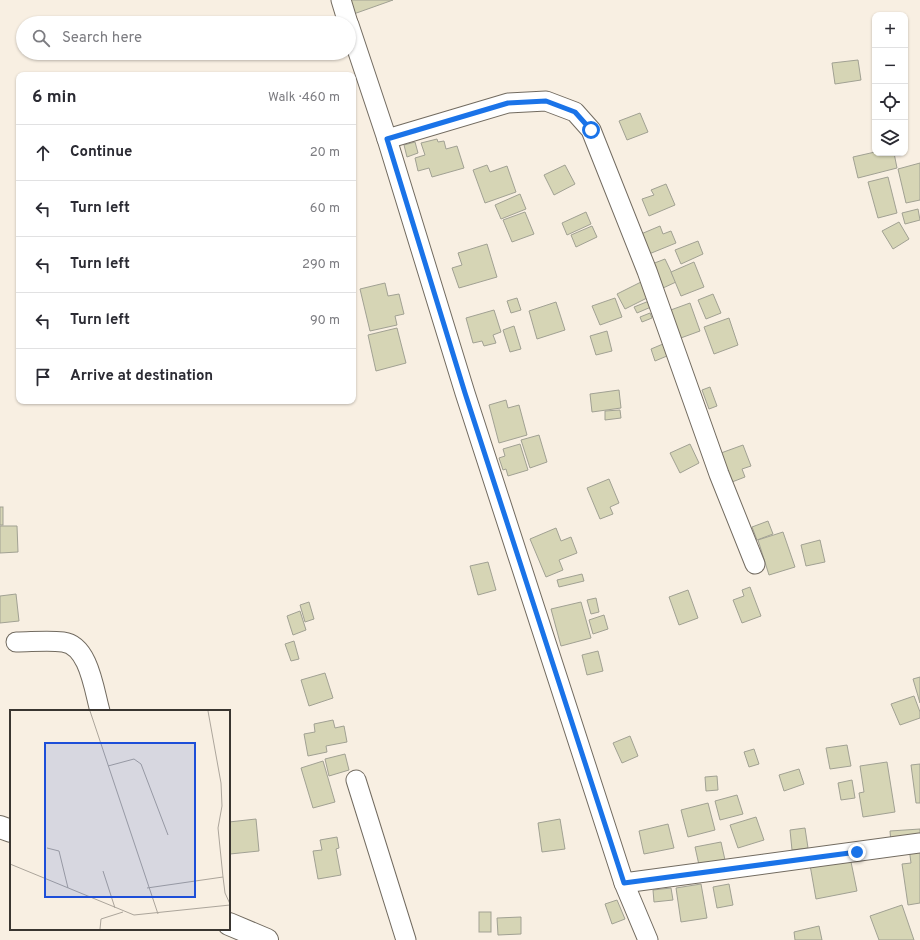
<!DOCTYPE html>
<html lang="en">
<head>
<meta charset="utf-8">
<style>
	body { margin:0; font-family:Overpass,sans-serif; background:#f7f7f7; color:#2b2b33 }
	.controls { position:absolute; right:12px; top:12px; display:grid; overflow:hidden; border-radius:8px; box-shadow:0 1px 3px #0004 }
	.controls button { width:36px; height:36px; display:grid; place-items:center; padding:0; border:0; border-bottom:1px solid #e1e1e2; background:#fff; color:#2b2b33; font:20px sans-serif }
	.stop { position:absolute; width:12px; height:12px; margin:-9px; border:3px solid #1a73e8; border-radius:50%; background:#fff }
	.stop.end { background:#1a73e8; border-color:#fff; box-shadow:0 1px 4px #0008 }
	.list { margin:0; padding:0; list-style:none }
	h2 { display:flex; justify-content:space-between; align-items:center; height:52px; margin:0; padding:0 16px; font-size:17px }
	h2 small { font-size:13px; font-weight:400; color:#7c7c81 }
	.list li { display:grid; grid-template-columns:26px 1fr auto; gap:12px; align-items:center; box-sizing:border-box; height:56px; padding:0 16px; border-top:1px solid #e1e1e2 }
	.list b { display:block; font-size:15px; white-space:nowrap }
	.list em { font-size:13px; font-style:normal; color:#7c7c81 }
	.icon { flex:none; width:22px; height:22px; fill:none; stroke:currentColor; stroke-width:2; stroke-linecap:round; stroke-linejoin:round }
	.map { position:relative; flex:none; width:920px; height:940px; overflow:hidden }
	.search { position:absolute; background:#fff; box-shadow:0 1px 3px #0004; left:16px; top:16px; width:340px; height:44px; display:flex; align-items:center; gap:10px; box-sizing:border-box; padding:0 14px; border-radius:22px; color:#7c7c81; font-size:15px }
	.panel { position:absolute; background:#fff; box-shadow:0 1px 3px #0004; left:16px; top:72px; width:340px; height:332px; border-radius:8px }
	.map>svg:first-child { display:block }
</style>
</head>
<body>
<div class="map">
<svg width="920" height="940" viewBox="0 0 920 940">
	<rect width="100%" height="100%" fill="#f8efe2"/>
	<g fill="#d6d5b5" stroke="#a1a193">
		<path d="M342,0H393L348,16Z"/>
		<path d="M858,60L861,80L835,84L832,63Z"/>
		<path d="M640,113L648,132L627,140L619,121Z"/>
		<path d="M437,139L438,142L444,141L446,149L457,146L464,168L432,177L429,168L418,171L415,158L425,155L421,143Z"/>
		<path d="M415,142L418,153L407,157L404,145Z"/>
		<path d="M875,152V153H894L897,168L858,178L853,157Z"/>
		<path d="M920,163V200L906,203L898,169Z"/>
		<path d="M487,165L490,172L507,166L516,192L485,203L473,170Z"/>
		<path d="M565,165L575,184L554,195L544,175Z"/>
		<path d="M888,177L897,213L878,218L868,182Z"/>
		<path d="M666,184L675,205L649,216L642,199L654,195L651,190Z"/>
		<path d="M520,194L526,209L501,219L495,205Z"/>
		<path d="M918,209L920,220L905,224L902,213Z"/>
		<path d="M525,212L534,234L512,242L503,220Z"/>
		<path d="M586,212L591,224L567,235L562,223Z"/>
		<path d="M899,222L909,239L893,249L882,231Z"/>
		<path d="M592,226L597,237L576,247L571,235Z"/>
		<path d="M660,226L663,234L671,231L676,243L649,254L641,234Z"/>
		<path d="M698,241L703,254L681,264L675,250Z"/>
		<path d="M487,244L497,277L459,288L452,268L462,265L458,253Z"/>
		<path d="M665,259L676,282L663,288L652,264Z"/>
		<path d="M694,262L704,287L681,296L671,272Z"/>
		<path d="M641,282L649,297L625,309L617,294Z"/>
		<path d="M385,283L388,296L399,294L404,314L395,316L397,325L370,331L360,289Z"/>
		<path d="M713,294L721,313L706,319L698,300Z"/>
		<path d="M517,298L521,310L511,313L507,301Z"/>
		<path d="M615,298L622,317L600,325L592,306Z"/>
		<path d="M649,301L651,307L637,313L634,307Z"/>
		<path d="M556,302L565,330L537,339L529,311Z"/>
		<path d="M690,303L700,331L678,339L668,311Z"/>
		<path d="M494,310L501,332L493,335L496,343L484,346L482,341L473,343L466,318Z"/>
		<path d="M650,313L652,318L642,322L640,317Z"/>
		<path d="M729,318L738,345L714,354L704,327Z"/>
		<path d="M514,326L521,349L510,352L503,330Z"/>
		<path d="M397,328L406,363L376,371L368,335Z"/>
		<path d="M607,331L612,351L596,355L590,336Z"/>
		<path d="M663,344L667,356L655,361L651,349Z"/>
		<path d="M710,387L717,406L709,409L702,390Z"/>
		<path d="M619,390L621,408L592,412L590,394Z"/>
		<path d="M506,400L508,408L519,405L527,435L499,443L489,405Z"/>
		<path d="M620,410L621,418L605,420V411Z"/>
		<path d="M539,435L547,462L530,468L521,440Z"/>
		<path d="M520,444L528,470L508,476L506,469L503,470L499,458L505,456L503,449Z"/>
		<path d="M690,444L699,463L680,473L670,453Z"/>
		<path d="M743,445L751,466L742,469L745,477L732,482L721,453Z"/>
		<path d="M609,479L619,503L610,507L613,514L600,519L587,488Z"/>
		<rect x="0" y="507" width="3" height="18"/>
		<path d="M768,521L773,534L757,540L752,527Z"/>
		<path d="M0,526H17L18,552L0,553Z"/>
		<path d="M556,528L561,541L571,537L577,553L559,560L563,570L546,577L530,539Z"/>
		<path d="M783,532L795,567L769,575L758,540Z"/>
		<path d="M820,540L825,562L806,566L801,545Z"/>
		<path d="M488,562L496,590L478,595L470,566Z"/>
		<path d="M582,574L584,581L559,587L557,580Z"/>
		<path d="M750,587L761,616L742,623L733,600L744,596L742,590Z"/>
		<path d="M688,590L698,618L679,625L669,597Z"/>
		<path d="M16,594L19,621L0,623V596Z"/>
		<path d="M596,598L599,612L591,614L587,600Z"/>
		<path d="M309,602L314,619L305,622L300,605Z"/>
		<path d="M581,602L591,638L561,646L551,609Z"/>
		<path d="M300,611L306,630L293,635L287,616Z"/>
		<path d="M604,615L608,629L593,634L589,620Z"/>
		<path d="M294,641L299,659L291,661L285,644Z"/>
		<path d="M598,651L603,671L587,675L582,655Z"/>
		<path d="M325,673L333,698L309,706L301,680Z"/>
		<path d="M920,677V703L913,679Z"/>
		<path d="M914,696L920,712V718L900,725L891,704Z"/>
		<path d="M333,720L335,728L344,726L347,742L326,746L327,752L308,756L304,734L315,732L314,724Z"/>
		<path d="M630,736L638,756L622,763L613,743Z"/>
		<path d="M847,745L851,766L830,769L826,748Z"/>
		<path d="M754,749L759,764L749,767L744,752Z"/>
		<path d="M345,754L349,770L329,776L325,759Z"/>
		<path d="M323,761L335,802L313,808L301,768Z"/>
		<path d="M887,762L895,812L863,817L859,793L864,792L860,766Z"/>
		<path d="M920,764V803H916L911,765Z"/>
		<path d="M799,769L804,784L784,791L779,775Z"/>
		<path d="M717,776L718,790L706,791L705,777Z"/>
		<path d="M852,780L855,798L841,800L838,783Z"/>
		<path d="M737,795L743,814L720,820L715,801Z"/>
		<path d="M708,803L715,830L688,837L681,810Z"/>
		<path d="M756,817L764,840L738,848L730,825Z"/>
		<path d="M256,819L259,851L230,854L229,822Z"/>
		<path d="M560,819L565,849L542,852L538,823Z"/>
		<path d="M668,824L674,848L644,854L639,831Z"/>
		<path d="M805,828L808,848L792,850L790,830Z"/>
		<path d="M920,829V840L891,843L890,831Z"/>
		<path d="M337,837L339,848L336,849L341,875L318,879L313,851L322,850L320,840Z"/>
		<path d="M721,842L725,860L699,865L695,847Z"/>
		<path d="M920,847V903L908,905L902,864L911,863L909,848Z"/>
		<path d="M850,857L857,891L816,899L810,865Z"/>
		<path d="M701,884L707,918L681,922L676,888Z"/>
		<path d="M729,884L733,905L717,908L713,887Z"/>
		<path d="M671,888L673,900L654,902L653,890Z"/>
		<path d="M617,900L625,919L612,924L605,904Z"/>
		<path d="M902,905L914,940H879L870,916Z"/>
		<rect x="479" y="912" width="12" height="20"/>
		<path d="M521,917V934L498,935L497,918Z"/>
		<path d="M819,926L822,940H795L794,932Z"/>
	</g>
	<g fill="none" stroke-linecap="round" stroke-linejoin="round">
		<defs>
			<g id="street">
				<path d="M341,0L348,23"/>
				<path d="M349,25L387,139L465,393L624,883L648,940"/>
				<path d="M387,139L508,103L546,101L575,112L591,130L647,271L719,474L755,564"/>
				<path d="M16,642C31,642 48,640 63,642C89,645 94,690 100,711"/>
				<path d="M356,780L406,940"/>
				<path d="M624,883L920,843"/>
			</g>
			<g id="secondary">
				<path d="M0,827L11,831"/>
				<path d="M229,924L267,940"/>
			</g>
		</defs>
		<use href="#street" stroke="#726b60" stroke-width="21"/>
		<use href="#secondary" stroke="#726b60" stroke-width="24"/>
		<use href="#street" stroke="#fff" stroke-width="19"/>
		<use href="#secondary" stroke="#fff" stroke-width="22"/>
	</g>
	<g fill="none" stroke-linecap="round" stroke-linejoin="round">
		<path stroke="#1a73e8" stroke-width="5" d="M591,130L575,112L546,101L508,103L387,139L465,393L624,883L857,852"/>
	</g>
	<g transform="translate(10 710)">
		<rect width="220" height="220" fill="#f8efe2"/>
		<path fill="none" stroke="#aca59b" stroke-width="1" d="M80,1L148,204M98,56L124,49L131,54L158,125M37,138L49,141L58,178M0,154L124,205L220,195M93,161L105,198M213,167L215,183L220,194M137,178L213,167L208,118L212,96L211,73L198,1M90,219L91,209L113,202"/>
		<path fill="#1d4ed8" fill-opacity="0.15" stroke="#1d4ed8" stroke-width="2" d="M35,33H185V187H35Z"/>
		<rect width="220" height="220" fill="none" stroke="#393530" stroke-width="2"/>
	</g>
</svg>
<div class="controls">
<button>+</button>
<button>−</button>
<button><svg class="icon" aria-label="locate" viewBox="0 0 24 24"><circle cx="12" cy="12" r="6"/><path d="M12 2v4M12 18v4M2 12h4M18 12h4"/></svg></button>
<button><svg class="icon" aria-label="layers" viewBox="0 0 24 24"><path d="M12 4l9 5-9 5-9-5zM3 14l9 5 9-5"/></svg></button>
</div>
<div class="stop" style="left:591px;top:130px"></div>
<div class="stop end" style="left:857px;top:852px"></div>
<div class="search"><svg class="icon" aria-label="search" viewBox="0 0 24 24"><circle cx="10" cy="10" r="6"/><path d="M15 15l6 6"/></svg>Search here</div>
<section class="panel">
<h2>6 min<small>Walk · 460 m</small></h2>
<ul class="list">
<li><svg class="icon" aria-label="ahead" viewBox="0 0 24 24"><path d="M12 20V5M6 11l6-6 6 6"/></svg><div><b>Continue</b></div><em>20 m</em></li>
<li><svg class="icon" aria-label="left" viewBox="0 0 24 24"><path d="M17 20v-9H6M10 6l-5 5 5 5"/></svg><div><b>Turn left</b></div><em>60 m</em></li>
<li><svg class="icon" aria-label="left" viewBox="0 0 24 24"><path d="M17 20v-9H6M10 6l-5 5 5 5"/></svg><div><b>Turn left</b></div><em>290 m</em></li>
<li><svg class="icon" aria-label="left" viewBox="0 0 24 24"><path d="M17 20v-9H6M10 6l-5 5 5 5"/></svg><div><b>Turn left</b></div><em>90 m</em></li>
<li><svg class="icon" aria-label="arrive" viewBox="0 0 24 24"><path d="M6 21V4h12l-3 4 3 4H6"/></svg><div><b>Arrive at destination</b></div></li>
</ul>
</section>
</div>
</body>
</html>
